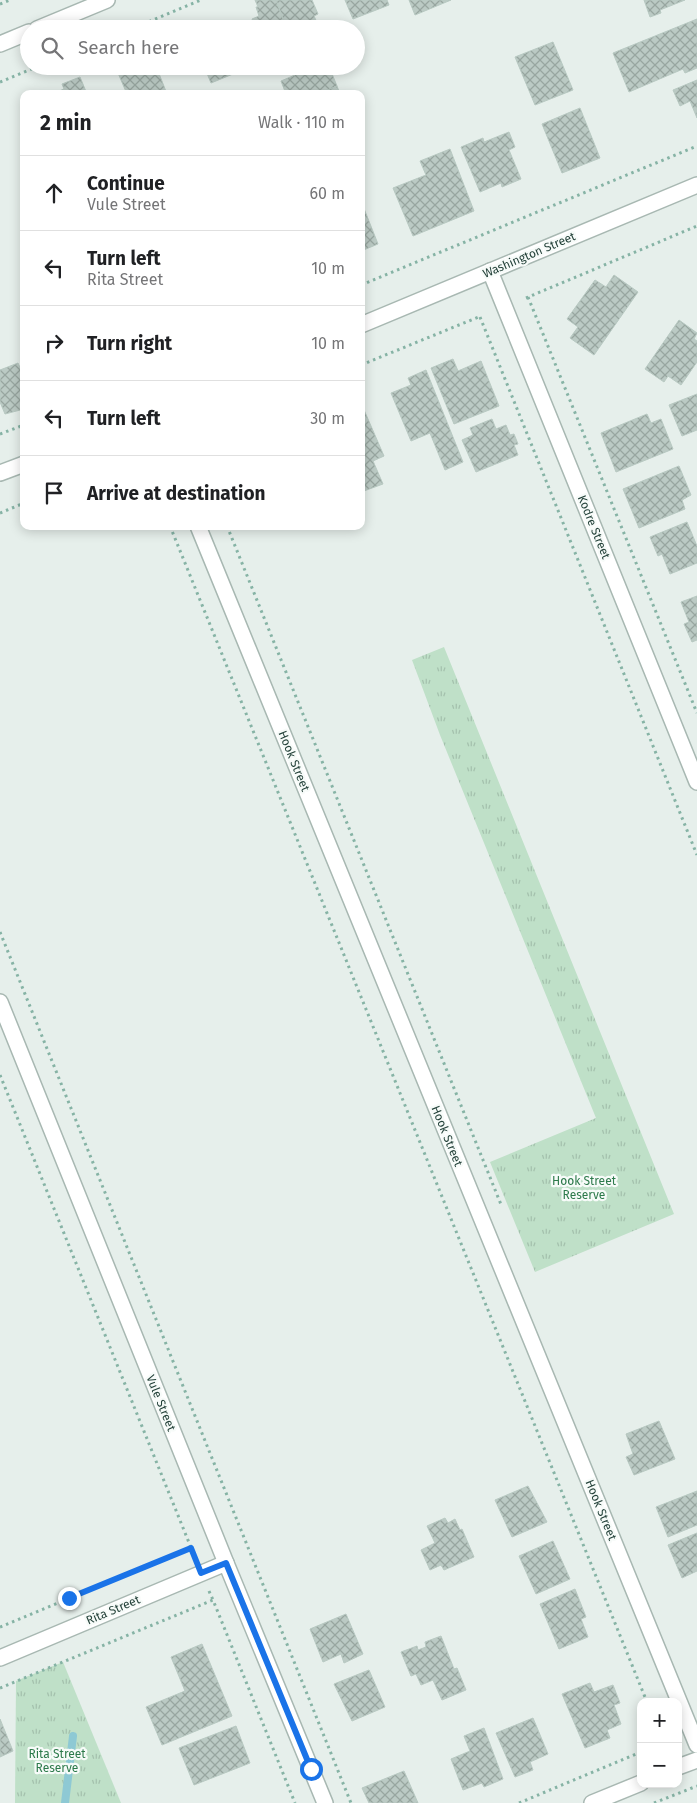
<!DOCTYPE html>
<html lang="en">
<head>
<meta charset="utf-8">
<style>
	body { margin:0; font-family:"Fira Sans",sans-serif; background:#f6f6f6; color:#202124 }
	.controls { position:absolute; right:15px; bottom:15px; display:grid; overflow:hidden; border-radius:10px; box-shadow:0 2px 12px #0003 }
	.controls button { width:45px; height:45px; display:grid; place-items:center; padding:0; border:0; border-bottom:1px solid #e0e0e0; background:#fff; color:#202124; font:25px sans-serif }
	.stop { position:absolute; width:15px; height:15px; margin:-11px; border:4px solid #1a73e8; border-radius:50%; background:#fff }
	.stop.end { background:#1a73e8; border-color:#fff; box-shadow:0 1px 5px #0008 }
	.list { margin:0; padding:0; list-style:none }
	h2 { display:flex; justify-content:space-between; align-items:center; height:65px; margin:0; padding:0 20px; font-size:21px }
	h2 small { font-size:16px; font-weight:400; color:#757577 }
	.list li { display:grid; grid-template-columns:32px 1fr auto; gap:15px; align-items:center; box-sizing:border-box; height:75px; padding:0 20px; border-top:1px solid #e0e0e0 }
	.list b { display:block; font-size:19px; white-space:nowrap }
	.list p { margin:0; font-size:16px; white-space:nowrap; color:#757577 }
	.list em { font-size:16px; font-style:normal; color:#757577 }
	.icon { flex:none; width:28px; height:28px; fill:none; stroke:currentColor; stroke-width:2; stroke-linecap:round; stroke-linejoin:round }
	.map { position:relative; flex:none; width:697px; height:1803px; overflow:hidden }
	.search { position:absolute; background:#fff; box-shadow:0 2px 12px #0003; left:20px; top:20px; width:345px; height:55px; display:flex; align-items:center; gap:12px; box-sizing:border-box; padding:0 18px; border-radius:28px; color:#757577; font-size:19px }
	.panel { position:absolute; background:#fff; box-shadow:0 2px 12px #0003; left:20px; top:90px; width:345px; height:440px; border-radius:10px }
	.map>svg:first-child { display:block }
</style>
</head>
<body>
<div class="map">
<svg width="697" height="1803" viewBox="0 0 697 1803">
	<defs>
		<pattern id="park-tufts" width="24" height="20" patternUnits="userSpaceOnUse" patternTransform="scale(1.25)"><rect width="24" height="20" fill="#bfe0c8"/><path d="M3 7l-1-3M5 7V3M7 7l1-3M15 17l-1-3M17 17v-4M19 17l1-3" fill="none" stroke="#a4c1ad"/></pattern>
		<pattern id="building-cross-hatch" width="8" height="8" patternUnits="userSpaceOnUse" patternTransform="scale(1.25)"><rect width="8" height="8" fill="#bbcac4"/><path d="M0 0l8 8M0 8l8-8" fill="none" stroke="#98a6a0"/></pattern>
	</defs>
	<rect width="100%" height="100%" fill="#e6efeb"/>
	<g fill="url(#park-tufts)">
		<path d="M444,647L674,1214L535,1272L490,1162L596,1118L440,735L412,660Z"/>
		<path d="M63,1662L121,1803H15L16,1681Z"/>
	</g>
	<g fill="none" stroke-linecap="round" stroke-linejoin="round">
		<path stroke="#8ec9d4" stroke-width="8" d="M65,1803L73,1736"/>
	</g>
	<g fill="url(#building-cross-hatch)" stroke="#b8c9c2">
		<path d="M255,0H276L287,29H256L252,19L259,16L256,7H258Z"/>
		<path d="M276,0H312L318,14L314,16L320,29H287Z"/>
		<path d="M345,0H387L389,5L353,19Z"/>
		<path d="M409,0H451L415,15Z"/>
		<path d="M644,0H685L660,10L661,13L650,17Z"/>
		<path d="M697,19V68L685,73L683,69L629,92L613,53Z"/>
		<path d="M553,42L573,90L535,105L515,57Z"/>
		<path d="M115,66H156L167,94H127Z"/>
		<path d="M204,66H250V67L211,83Z"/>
		<path d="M291,66H324L326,71L330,69L337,86L318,94H286L281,81L295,75Z"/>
		<path d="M80,77L87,94H52L64,89L62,84Z"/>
		<path d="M697,80V118L690,101L680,106L673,90Z"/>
		<path d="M337,86L340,94H318Z"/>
		<path d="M580,108L600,158L562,173L542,124Z"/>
		<path d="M509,132L515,147L509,150L521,179L502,187L501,183L480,192L461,147L483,138L484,142Z"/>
		<path d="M450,149L474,211L413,236L393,188L426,175L420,161Z"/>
		<path d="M361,201L378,244L361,251Z"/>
		<path d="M614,275L638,292L594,355L570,338L578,327L567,319L595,280L606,287Z"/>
		<path d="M679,320L697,333L694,339L697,341V362L681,385L668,376L664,382L645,369Z"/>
		<path d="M453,359L458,371L481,361L499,406L454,424L431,368Z"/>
		<path d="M18,363L24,376V409L5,414L0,402V370Z"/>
		<path d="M426,370L463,462L445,470L430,433L411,441L391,393L411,385L408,378Z"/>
		<path d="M697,394V430L682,436L669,405Z"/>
		<path d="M361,403L384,456L373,461L383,484L361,492Z"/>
		<path d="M647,414L651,423L661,419L673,449L616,472L601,433Z"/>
		<path d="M492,419L496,429L506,425L510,435L514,434L518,444L514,445L518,455L476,472L462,440L473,435L470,428Z"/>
		<path d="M679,466L691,495L682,500L685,509L639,528L623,489Z"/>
		<path d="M687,522L697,546V563L670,574L662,554L658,556L650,537Z"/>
		<path d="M697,596V640L692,642L684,624L689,622L681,602Z"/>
		<path d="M659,1421L675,1459L634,1475L626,1457L633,1454L626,1434Z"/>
		<path d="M528,1486L547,1522L512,1537L495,1500Z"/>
		<path d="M697,1491V1525L668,1537L656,1507Z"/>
		<path d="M445,1518L448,1523L455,1519L460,1530L462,1529L474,1557L444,1570L441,1565L430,1570L421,1550L435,1543L427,1526Z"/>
		<path d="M697,1533V1571L682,1578L668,1545Z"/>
		<path d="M553,1541L570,1579L536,1594L519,1556Z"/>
		<path d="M575,1589L586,1617L581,1619L588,1637L559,1649L540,1604Z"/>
		<path d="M346,1614L363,1654L344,1663L341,1654L323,1662L310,1629Z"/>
		<path d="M441,1636L454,1669L457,1668L466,1690L442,1700L433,1680L421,1685L416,1674L411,1676L401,1652L417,1646L418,1650L426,1647L425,1642Z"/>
		<path d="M202,1644L232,1716L162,1745L146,1707L185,1691L171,1657Z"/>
		<path d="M369,1670L385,1707L352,1721L334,1684Z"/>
		<path d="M590,1683L594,1692L613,1685L620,1703L614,1705L621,1724L607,1730L610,1738L585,1748L562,1694Z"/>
		<path d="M533,1718L548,1754L530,1762L533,1770L515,1777L496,1733Z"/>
		<path d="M0,1719L13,1751L0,1757Z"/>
		<path d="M236,1726L250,1763L194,1785L179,1748Z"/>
		<path d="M484,1728L503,1779L484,1787L482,1783L463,1790L451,1759L470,1751L464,1736Z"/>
		<path d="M404,1771L418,1803H369L362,1788Z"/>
	</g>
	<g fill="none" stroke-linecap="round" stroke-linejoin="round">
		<defs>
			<g id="street">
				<path d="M37,29L107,0"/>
				<path d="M0,44L29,32"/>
				<path d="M490,271L697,782"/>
				<path d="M361,325L697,185"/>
				<path d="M0,473L24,464"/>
				<path d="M198,526L697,1745"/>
				<path d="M0,1002L226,1563L325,1803"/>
				<path d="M0,1658L226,1563"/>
				<path d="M678,1767L697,1760"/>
				<path d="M592,1803L641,1783"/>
			</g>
		</defs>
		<use href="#street" stroke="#a8b8b2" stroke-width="18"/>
		<g stroke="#86b3a5" stroke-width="3" stroke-dasharray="2.5 4" stroke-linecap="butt">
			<path d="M0,4L10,0"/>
			<path d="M131,29L201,0"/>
			<path d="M0,82L39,66"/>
			<path d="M361,285L697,146"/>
			<path d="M528,297L697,713"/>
			<path d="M526,298L697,226"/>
			<path d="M480,317L697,855"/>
			<path d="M361,365L481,316"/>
			<path d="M0,434L24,425"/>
			<path d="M0,513L24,503"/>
			<path d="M170,526L647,1702"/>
			<path d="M227,526L502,1207"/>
			<path d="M0,932L351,1803"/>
			<path d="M0,1075L194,1555"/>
			<path d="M209,1591L213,1600"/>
			<path d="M0,1627L191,1548"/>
			<path d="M0,1688L213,1600L295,1803"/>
			<path d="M519,1803L641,1752"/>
			<path d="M654,1803L697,1786"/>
		</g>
		<use href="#street" stroke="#fff" stroke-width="15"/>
	</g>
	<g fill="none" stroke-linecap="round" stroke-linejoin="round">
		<path stroke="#1a73e8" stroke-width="6" d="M69,1598L191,1548L201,1573L226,1563L311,1769"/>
	</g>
	<g text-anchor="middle" stroke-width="4.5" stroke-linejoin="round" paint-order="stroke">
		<g font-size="12" fill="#24423a" stroke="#f7fbf9">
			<text transform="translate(529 255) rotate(-23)" y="4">Washington Street</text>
			<text transform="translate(594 527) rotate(68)" y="4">Kodre Street</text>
			<text transform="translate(294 761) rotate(68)" y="4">Hook Street</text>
			<text transform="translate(447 1136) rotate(68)" y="4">Hook Street</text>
			<text transform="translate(161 1403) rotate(68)" y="4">Vule Street</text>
			<text transform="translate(601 1510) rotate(68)" y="4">Hook Street</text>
			<text transform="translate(113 1610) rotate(-23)" y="4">Rita Street</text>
		</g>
		<g font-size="12" fill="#2d7a4b" stroke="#f7fbf9">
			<text x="584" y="1185">Hook Street<tspan x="584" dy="14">Reserve</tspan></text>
			<text x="57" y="1758">Rita Street<tspan x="57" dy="14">Reserve</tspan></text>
		</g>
	</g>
</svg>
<div class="controls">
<button>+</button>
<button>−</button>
</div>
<div class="stop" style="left:311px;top:1769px"></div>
<div class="stop end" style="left:69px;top:1598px"></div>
<div class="search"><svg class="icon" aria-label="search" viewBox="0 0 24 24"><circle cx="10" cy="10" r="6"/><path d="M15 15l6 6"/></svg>Search here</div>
<section class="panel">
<h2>2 min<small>Walk · 110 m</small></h2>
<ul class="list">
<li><svg class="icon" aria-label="ahead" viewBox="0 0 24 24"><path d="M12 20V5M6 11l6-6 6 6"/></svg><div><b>Continue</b><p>Vule Street</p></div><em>60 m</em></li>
<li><svg class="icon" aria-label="left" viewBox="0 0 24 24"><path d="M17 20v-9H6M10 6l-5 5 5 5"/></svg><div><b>Turn left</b><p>Rita Street</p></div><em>10 m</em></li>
<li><svg class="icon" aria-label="right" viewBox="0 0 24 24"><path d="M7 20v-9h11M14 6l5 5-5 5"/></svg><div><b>Turn right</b></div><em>10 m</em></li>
<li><svg class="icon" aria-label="left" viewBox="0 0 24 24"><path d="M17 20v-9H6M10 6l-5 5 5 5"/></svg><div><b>Turn left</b></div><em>30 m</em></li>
<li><svg class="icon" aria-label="arrive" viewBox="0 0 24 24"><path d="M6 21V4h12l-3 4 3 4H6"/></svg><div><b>Arrive at destination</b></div></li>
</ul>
</section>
</div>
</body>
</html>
